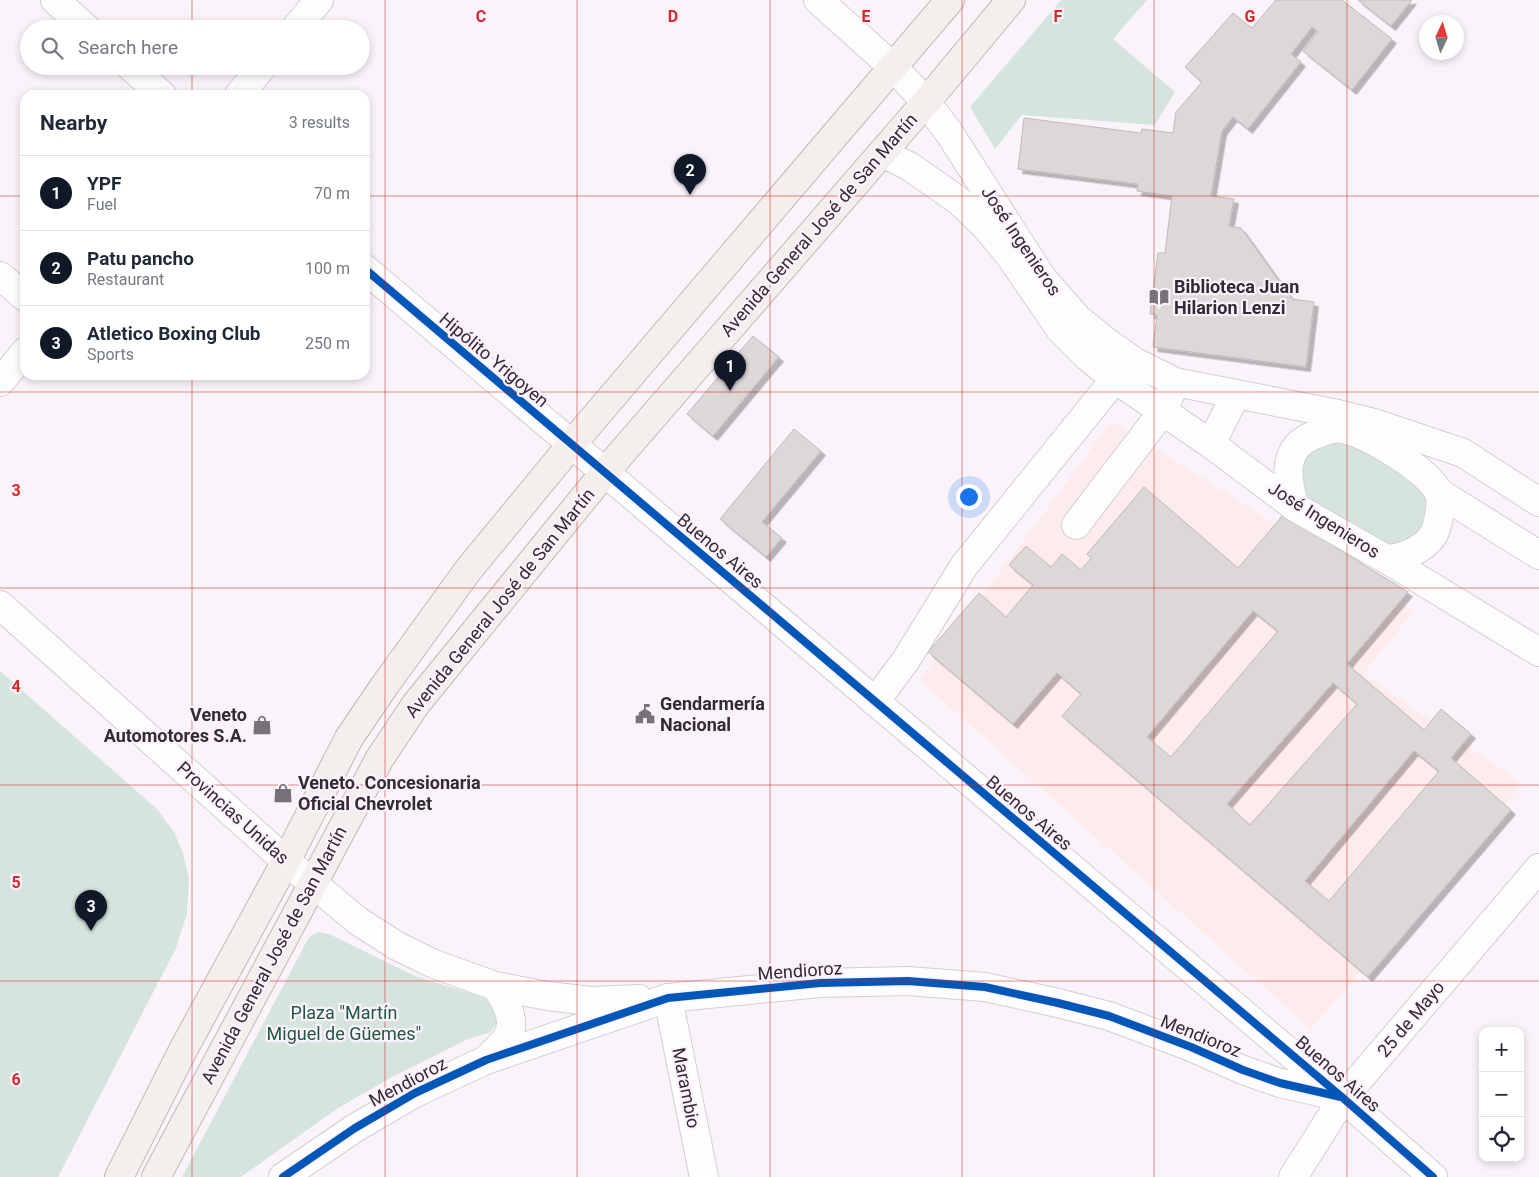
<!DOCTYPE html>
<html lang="en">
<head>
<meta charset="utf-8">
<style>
	body { margin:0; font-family:Roboto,sans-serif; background:#f2f2f3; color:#1f2937 }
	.controls { position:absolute; right:15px; bottom:15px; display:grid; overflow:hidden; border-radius:10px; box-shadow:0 2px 8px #0003 }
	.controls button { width:45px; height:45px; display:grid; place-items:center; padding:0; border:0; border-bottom:1px solid #e0e1e3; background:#fff; color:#1f2937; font:25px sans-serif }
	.compass { position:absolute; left:1419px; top:15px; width:45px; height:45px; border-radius:50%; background:#fff; box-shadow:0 2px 8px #0003; rotate:4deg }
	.you { position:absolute; left:968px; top:496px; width:18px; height:18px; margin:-12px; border:4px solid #fff; border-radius:50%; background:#1a73e8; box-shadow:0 0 0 8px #1a73e833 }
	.badge { display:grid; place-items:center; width:32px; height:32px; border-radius:50%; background:#111827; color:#fff; font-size:16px; font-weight:700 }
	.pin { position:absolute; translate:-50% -41px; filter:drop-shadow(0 1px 2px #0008) }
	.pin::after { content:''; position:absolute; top:26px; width:18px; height:15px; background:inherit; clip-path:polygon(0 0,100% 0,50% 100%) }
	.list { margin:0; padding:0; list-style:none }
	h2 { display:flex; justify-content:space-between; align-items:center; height:65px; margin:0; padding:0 20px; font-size:21px }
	h2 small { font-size:16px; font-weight:400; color:#747a83 }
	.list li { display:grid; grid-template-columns:32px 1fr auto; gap:15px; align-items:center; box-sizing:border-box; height:75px; padding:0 20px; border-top:1px solid #e0e1e3 }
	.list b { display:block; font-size:19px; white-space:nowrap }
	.list p { margin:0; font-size:16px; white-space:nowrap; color:#747a83 }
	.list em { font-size:16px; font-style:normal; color:#747a83 }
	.icon { flex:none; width:28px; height:28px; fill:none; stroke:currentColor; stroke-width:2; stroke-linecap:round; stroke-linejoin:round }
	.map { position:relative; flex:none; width:1539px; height:1177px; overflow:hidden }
	.search { position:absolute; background:#fff; box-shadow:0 2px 8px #0003; left:20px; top:20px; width:350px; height:55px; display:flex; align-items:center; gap:12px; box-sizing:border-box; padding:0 18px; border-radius:28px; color:#747a83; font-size:19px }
	.panel { position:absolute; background:#fff; box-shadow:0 2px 8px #0003; left:20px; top:90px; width:350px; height:290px; border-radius:15px }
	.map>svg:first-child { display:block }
</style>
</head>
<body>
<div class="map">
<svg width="1539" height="1177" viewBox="0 0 1539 1177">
	<defs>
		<filter id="shadow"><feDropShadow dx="4.5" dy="4.5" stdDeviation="0" flood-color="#0004"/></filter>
	</defs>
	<rect width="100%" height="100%" fill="#faf4fa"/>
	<path fill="#fdeceb" d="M1112,421L1414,611L1363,674L1523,784L1311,1029L920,680Z"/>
	<g fill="#d5e5de">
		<path d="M1061,0H1147L1113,39L1175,92L1155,125L1022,115L995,149L970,107Z"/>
		<path d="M1339,440L1354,442L1419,484L1429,502L1425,531L1401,544L1386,546L1324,511L1305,496L1300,469L1309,451Z"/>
		<path d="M0,671L157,809L174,832L183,853L189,879L187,913L176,948L58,1177H0Z"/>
		<path d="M318,932L329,934L415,976L485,998L495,1008L498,1021L491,1032L466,1040L396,1075L338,1108L241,1177H182L309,937Z"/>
	</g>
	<g fill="#ddd8d8" stroke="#bfbaba" fill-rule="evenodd" filter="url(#shadow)">
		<path d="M1276,0H1342L1392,39L1352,90L1303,51L1318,32L1312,27L1291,54L1301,62L1248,129L1233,117L1222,131L1211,196L1234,199L1229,226L1241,228L1292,299L1314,302L1306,367L1153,347L1157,315L1150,314L1158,253H1165L1172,196L1137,191L1138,184L1018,169L1024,118L1141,133L1142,129L1173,133L1176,112L1202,82L1185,67L1233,13L1252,28Z"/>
		<path d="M1358,0H1412L1391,26Z"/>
		<path d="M753,336L779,357L713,436L687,414Z"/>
		<path d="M794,429L821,451L762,522L782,538L766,557L720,519Z"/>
		<path d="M1144,487L1238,568L1283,515L1408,592L1347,664L1424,730L1441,709L1471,734L1451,758L1511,810L1368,977L1062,716L1081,694L1057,673L1013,724L928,652L979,593L1006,617L1033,585L1009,565L1026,546L1051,567L1062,554L1081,570L1091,558L1087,554ZM1253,611L1278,631L1171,757L1147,737ZM1333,683L1357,704L1250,825L1227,804ZM1414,751L1439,771L1329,901L1305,881Z"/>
	</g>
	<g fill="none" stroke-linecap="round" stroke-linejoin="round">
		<defs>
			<g id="minor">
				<path d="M55,0L87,29"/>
				<path d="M818,0L893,67L926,102L950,134L1042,278L1078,319L1108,343L1135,362L1175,382L1338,414L1374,423L1463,453L1539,502"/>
				<path d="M295,29L319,0"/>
				<path d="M130,66L162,95"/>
				<path d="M239,95L263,66"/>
				<path d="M882,153L909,166L959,201L986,227L1010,256L1060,329L1088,357L1115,379L1211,444L1295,507L1386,559L1539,652"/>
				<path d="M365,269L1343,1098L1433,1177"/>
				<path d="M0,276L25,297"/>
				<path d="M0,382L25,352"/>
				<path d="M1211,444L1236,394"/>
				<path d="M1438,492L1539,555"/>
				<path d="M1295,507C1286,478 1281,446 1317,434C1325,431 1335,427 1343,429C1367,433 1427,470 1438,491C1443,501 1439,519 1436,529C1429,548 1404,558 1386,559"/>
				<path d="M1076,525L1163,411L1170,395"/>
				<path d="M0,605L286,861L358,921L397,946L434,964L495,986L548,996L590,1001L639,999"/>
				<path d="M875,702L906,660L964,566L1115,379"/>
				<path d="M668,998L704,1177"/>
				<path d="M486,1060C492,1053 501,1046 506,1039C518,1023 506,1000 495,986"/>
				<path d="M283,1177L355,1128L415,1093L486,1060L668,998L820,983L908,981L985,987L1058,1003L1109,1016L1191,1047L1243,1070L1280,1083L1337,1096"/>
				<path d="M1293,1177L1343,1098L1539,868"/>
			</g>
			<g id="major">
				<path d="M119,1177L183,1050L286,861L349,738L385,685L469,569L571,445L950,0"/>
				<path d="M156,1177L380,758L416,704L605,472L926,102L1011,0"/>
			</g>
		</defs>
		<use href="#minor" stroke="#d3ced3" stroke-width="30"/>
		<use href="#major" stroke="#c4b8b4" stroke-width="30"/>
		<use href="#minor" stroke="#fefdfe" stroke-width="28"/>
		<use href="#major" stroke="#f4eeec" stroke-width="28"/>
		<defs>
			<g id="cycleway">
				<path d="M365,269L1343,1098L1433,1177"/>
				<path d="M283,1177L355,1128L415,1093L486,1060L668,998L820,983L908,981L985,987L1058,1003L1109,1016L1191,1047L1243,1070L1280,1083L1341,1097"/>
			</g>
		</defs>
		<use href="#cycleway" stroke="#fdf1fd" stroke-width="11"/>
		<use href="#cycleway" stroke="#0057b8" stroke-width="8"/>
	</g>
	<path fill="none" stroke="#d62828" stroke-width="1" stroke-opacity="0.55" d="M192,0V29M385,0V1177M577,0V1177M770,0V1177M962,0V1177M1154,0V1177M1347,0V1177M192,66V95M0,196H25M365,196H1539M192,375V1177M0,392H1539M0,588H1539M0,785H1539M0,981H1539"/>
	<defs>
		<symbol id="library-bare" viewBox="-9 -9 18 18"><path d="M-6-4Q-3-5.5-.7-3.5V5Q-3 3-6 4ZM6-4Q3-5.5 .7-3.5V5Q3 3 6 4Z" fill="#777277" stroke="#fdf1fd" stroke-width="2.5" paint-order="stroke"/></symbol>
		<symbol id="civic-bare" viewBox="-9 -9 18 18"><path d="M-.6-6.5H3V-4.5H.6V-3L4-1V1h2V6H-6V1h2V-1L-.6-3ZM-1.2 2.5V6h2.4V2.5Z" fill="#777277" stroke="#fdf1fd" stroke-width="2.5" paint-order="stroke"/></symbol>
		<symbol id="shop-bare" viewBox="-9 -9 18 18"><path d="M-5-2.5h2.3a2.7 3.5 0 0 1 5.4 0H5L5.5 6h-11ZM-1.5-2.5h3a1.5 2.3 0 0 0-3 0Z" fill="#777277" stroke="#fdf1fd" stroke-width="2.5" paint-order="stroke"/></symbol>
	</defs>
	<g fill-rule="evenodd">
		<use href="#library-bare" x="1145" y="283" width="28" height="28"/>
		<use href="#civic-bare" x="631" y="700" width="28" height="28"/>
		<use href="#shop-bare" x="248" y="711" width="28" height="28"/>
		<use href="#shop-bare" x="269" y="779" width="28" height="28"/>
	</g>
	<g text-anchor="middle" stroke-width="4.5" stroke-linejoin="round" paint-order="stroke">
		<g font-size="18" fill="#312c31" stroke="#fdf1fd">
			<text transform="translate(819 225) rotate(-49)" y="6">Avenida General José de San Martín</text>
			<text transform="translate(1021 241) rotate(56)" y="6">José Ingenieros</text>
			<text transform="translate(494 360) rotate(40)" y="6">Hipólito Yrigoyen</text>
			<text transform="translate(1324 520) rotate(32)" y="6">José Ingenieros</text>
			<text transform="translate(720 551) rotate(40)" y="6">Buenos Aires</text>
			<text transform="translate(500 603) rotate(-51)" y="6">Avenida General José de San Martín</text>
			<text transform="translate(233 813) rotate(42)" y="6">Provincias Unidas</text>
			<text transform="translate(1029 813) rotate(40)" y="6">Buenos Aires</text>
			<text transform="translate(274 955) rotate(-62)" y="6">Avenida General José de San Martín</text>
			<text transform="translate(800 971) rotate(-4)" y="6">Mendioroz</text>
			<text transform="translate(1411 1019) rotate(-50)" y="6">25 de Mayo</text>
			<text transform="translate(1201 1036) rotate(22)" y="6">Mendioroz</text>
			<text transform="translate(1338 1074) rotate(41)" y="6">Buenos Aires</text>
			<text transform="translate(408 1082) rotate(-28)" y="6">Mendioroz</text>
			<text transform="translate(686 1088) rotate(79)" y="6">Marambio</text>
		</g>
		<g font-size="18" font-weight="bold" fill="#312c31" stroke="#fdf1fd" text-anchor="start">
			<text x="1174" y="293">Biblioteca Juan<tspan x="1174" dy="21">Hilarion Lenzi</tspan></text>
			<text x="660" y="710">Gendarmería<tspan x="660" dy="21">Nacional</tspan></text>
			<text x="247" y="721" text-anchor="end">Veneto<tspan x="247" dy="21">Automotores S.A.</tspan></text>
			<text x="298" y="789">Veneto. Concesionaria<tspan x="298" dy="21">Oficial Chevrolet</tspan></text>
		</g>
		<g font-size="18" fill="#1b5a3f" stroke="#fdf1fd">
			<text x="344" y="1019">Plaza "Martín<tspan x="344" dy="21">Miguel de Güemes"</tspan></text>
		</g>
	</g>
	<g font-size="16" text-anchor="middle" font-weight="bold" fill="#d62828" stroke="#fdf1fd" stroke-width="4.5" stroke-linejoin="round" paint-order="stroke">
		<text x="481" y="22">C</text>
		<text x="673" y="22">D</text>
		<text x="866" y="22">E</text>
		<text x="1058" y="22">F</text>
		<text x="1250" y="22">G</text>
		<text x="16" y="496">3</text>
		<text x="16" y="692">4</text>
		<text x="16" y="888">5</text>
		<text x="16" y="1085">6</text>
	</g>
</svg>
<div class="controls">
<button>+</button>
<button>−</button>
<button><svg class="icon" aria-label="locate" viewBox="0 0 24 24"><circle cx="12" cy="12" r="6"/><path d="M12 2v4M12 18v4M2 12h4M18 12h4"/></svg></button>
</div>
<svg class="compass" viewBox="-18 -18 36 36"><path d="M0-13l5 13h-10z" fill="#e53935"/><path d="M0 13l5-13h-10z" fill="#747a83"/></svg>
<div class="you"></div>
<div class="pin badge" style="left:730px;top:391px">1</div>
<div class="pin badge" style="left:690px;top:195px">2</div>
<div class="pin badge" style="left:91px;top:931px">3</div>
<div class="search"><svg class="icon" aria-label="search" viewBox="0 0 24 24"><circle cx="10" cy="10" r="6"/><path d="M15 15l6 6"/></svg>Search here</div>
<section class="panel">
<h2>Nearby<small>3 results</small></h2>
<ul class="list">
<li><span class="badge">1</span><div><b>YPF</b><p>Fuel</p></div><em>70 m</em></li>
<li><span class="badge">2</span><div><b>Patu pancho</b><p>Restaurant</p></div><em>100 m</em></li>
<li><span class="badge">3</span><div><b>Atletico Boxing Club</b><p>Sports</p></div><em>250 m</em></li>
</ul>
</section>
</div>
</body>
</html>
